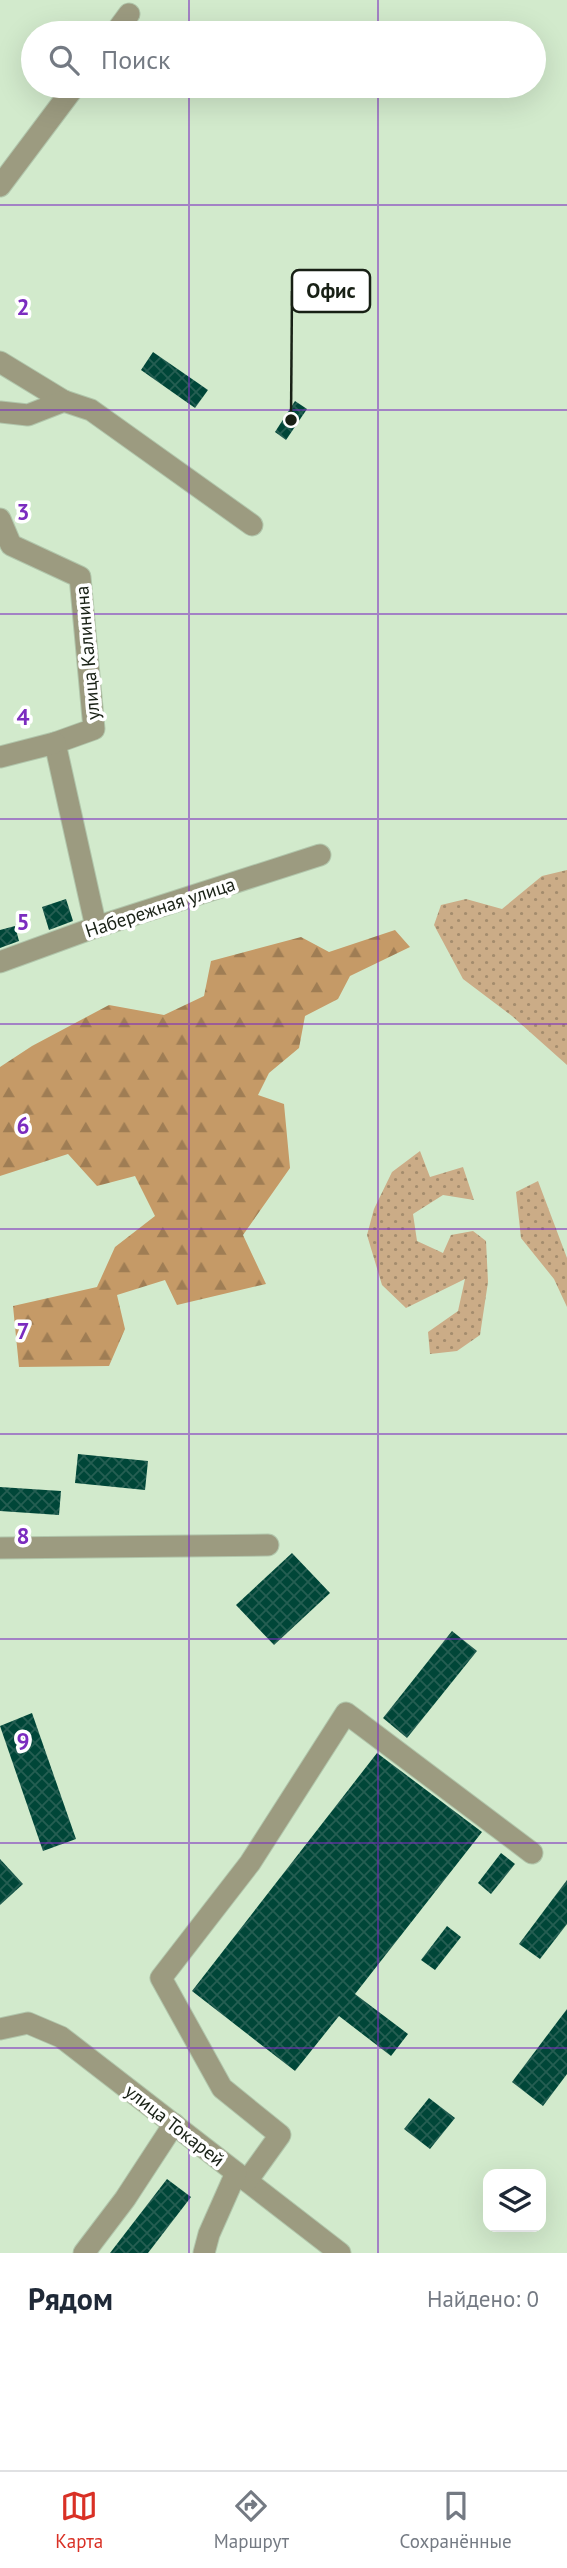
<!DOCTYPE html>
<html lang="ru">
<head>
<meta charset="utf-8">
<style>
	body { margin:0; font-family:"PT Sans",sans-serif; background:#f2f2f3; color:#1f2937 }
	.controls { position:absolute; right:21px; bottom:21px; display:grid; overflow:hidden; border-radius:14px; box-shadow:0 7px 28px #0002 }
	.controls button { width:63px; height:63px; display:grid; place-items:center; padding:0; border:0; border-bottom:2px solid #e0e1e3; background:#fff; color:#1f2937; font:35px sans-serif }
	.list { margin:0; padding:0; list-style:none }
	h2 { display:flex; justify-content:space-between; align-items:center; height:91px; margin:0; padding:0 28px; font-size:30px }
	h2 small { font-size:23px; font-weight:400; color:#747a83 }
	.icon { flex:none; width:38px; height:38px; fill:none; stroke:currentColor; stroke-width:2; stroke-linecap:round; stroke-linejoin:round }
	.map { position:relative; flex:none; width:567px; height:2253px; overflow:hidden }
	.search { position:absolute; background:#fff; box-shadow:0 7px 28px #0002; left:21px; right:21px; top:21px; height:77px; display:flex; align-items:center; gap:18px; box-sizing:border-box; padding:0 24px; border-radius:38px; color:#747a83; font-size:26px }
	.sheet { height:217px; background:#fff }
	nav { display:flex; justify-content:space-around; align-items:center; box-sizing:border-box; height:98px; border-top:2px solid #e0e1e3; background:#fff; font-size:19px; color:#747a83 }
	nav a { display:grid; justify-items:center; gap:4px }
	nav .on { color:#d93025 }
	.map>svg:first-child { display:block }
</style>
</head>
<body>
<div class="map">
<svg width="567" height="2253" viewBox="0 0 567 2253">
	<defs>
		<pattern id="grass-dots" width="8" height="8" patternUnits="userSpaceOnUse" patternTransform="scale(1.75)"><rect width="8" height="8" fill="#cbac87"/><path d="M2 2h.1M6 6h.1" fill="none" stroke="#a48c6d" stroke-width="1.8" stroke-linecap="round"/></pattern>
		<pattern id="forest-firs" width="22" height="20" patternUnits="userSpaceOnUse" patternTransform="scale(1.75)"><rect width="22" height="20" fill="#c59a67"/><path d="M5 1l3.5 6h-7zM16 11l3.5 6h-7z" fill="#9f7d54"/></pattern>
		<pattern id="building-cross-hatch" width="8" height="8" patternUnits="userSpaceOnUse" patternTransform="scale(1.75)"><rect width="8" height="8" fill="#004638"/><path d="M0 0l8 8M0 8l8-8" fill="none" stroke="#255e52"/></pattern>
	</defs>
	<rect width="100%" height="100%" fill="#d2eacc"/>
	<g fill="url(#grass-dots)">
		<path d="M567,870V1065L512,1016L463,979L434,925L441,905L466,899L502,909L542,876Z"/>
		<path d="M420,1151L430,1177L463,1167L474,1200L443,1195L413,1214L417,1241L443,1253L451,1235L473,1231L486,1241L488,1282L480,1335L457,1351L430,1354L428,1332L458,1311L465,1279L406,1308L382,1285L367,1235L374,1209L392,1172Z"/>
		<path d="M538,1181L567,1258V1307L554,1279L521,1238L516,1192Z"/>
	</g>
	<path fill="url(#forest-firs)" d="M395,930L410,947L350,976L338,999L305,1016L299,1048L269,1073L258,1095L284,1104L290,1168L243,1235L266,1284L177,1305L165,1280L117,1295L125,1329L109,1366L19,1367L13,1306L97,1287L115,1247L155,1216L135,1176L97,1186L68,1154L0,1176V1067L32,1046L109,1005L164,1015L204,996L211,961L301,937L329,952Z"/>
	<g fill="url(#building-cross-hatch)">
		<path d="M153,352L208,390L195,408L141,370Z"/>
		<path d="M295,401L307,409L286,440L275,432Z"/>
		<path d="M66,899L73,921L49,930L42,907Z"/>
		<path d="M15,926L19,941L0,948V930Z"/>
		<path d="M78,1454L148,1461L145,1490L75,1483Z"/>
		<path d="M0,1487L61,1491L59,1515L0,1511Z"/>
		<path d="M292,1553L330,1593L274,1645L236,1605Z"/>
		<path d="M452,1631L477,1651L407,1738L383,1718Z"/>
		<path d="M32,1713L76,1839L43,1851L0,1726Z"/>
		<path d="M377,1753L482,1832L355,1994L408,2034L391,2056L339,2016L295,2071L192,1991Z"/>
		<path d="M501,1853L515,1864L491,1894L478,1883Z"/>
		<path d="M0,1859L23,1884L0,1905Z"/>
		<path d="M567,1880V1924L540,1959L519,1944Z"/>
		<path d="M447,1926L461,1937L435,1970L421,1960Z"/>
		<path d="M567,2009V2074L543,2106L512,2082Z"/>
		<path d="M429,2098L455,2118L430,2149L404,2129Z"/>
		<path d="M167,2179L191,2197L148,2253H110Z"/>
	</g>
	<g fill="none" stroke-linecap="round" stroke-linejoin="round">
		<defs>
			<g id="minor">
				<path d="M115,33L129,14"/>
				<path d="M0,186L75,86"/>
				<path d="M0,362L64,401"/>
				<path d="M0,412L28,415L64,401L91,410L252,525"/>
				<path d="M0,519L11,545L80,577L94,729L55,743L96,927"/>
				<path d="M0,757L55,743"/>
				<path d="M0,962L96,927L320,855"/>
				<path d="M0,1548L268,1545"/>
				<path d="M0,2029L28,2023L61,2037L340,2253"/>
				<path d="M247,2181L280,2135L222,2088L161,1978L250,1863L346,1713L532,1853"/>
				<path d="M84,2253L125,2199L174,2124"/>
				<path d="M204,2253L209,2234L236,2173"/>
			</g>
		</defs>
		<use href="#minor" stroke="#b1c6ab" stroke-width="23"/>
		<use href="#minor" stroke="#9c9b80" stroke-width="21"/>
	</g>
	<path fill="none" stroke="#7b2cbf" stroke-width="2" stroke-opacity="0.55" d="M189,0V33M378,0V33M189,86V2253M378,86V2253M0,205H567M0,410H567M0,614H567M0,819H567M0,1024H567M0,1229H567M0,1434H567M0,1639H567M0,1843H567M0,2048H567"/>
	<g text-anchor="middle" stroke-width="7" stroke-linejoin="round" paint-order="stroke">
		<g font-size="19" fill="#182015" stroke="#fff">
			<text transform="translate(87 653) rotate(-95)" y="7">улица Калинина</text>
			<text transform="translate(160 907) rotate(-18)" y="7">Набережная улица</text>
			<text transform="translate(175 2125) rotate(38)" y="7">улица Токарей</text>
		</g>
	</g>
	<g font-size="23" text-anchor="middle" font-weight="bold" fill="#7b2cbf" stroke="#fff" stroke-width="7" stroke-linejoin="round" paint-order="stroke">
		<text x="23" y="315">2</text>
		<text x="23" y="520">3</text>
		<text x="23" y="725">4</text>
		<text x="23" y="930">5</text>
		<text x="23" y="1134">6</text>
		<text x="23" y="1339">7</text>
		<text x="23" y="1544">8</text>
		<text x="23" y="1749">9</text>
	</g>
	<path fill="none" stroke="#182015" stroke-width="2.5" d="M291 420L292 291"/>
	<circle fill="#182015" stroke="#fff" stroke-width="2.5" cx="291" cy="420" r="7"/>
	<rect fill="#fff" stroke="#182015" stroke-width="2.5" x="292" y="270" width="78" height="42" rx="7"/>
	<g font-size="21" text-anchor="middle" font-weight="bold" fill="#182015">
		<text x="331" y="298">Офис</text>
	</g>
</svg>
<div class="controls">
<button><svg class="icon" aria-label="layers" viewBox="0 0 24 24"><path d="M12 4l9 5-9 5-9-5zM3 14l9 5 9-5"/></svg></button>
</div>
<div class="search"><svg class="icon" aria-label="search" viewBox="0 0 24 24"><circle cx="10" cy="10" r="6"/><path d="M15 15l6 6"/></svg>Поиск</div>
</div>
<section class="sheet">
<h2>Рядом<small>Найдено: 0</small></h2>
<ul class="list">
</ul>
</section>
<nav>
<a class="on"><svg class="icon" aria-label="map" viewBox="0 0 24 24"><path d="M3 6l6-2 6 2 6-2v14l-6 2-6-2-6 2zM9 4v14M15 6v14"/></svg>Карта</a>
<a><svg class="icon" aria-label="directions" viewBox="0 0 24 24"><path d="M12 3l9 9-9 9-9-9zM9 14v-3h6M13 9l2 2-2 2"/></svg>Маршрут</a>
<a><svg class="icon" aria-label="saved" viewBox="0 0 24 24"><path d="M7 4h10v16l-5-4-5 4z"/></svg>Сохранённые</a>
</nav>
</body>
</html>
